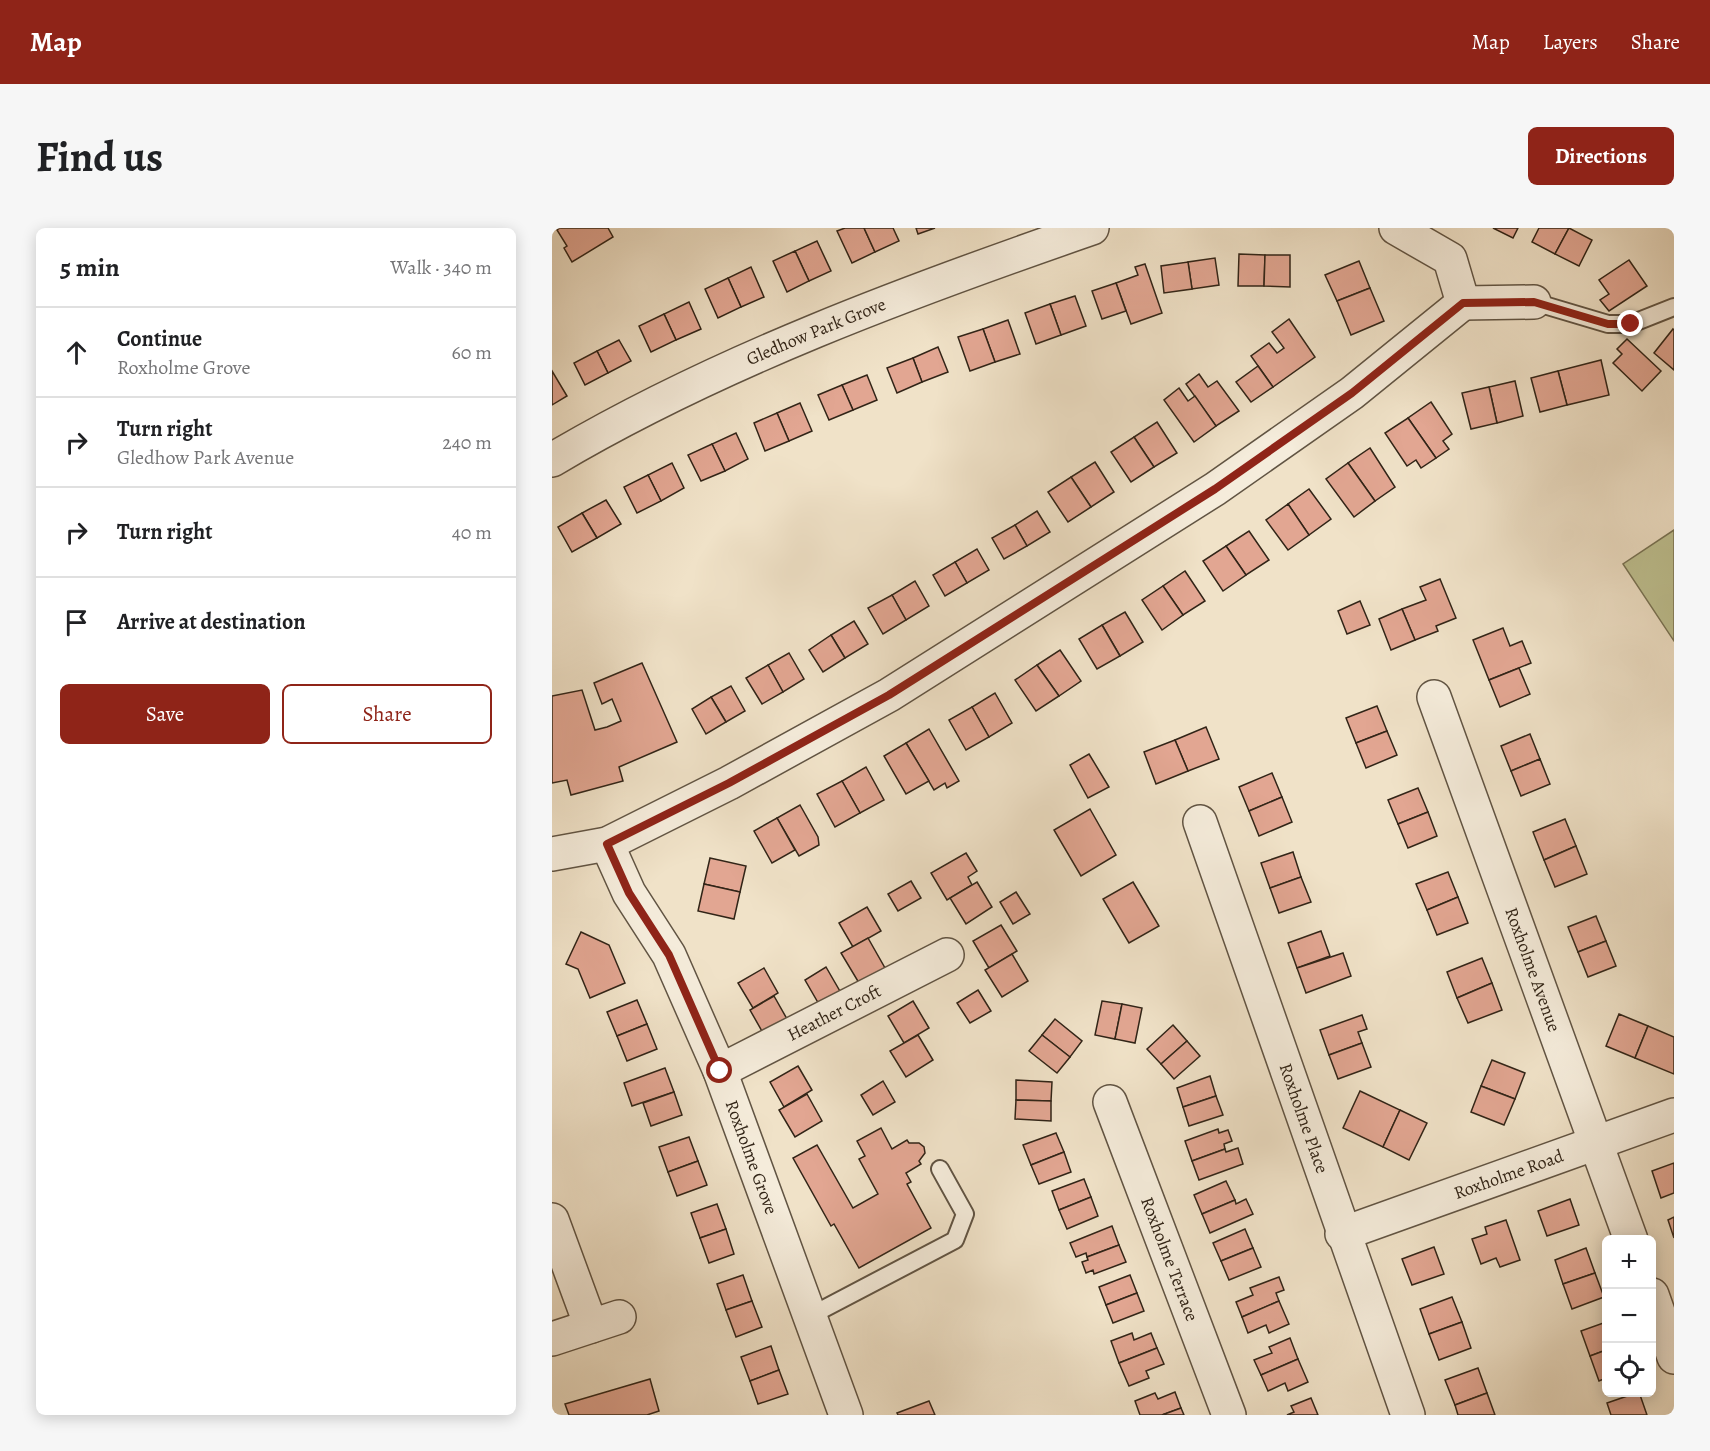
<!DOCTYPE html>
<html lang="en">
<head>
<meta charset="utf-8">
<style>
	body { margin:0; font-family:Alegreya,serif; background:#f6f6f6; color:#202124 }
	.controls { position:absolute; right:18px; bottom:18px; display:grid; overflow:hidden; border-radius:9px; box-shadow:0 3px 15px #0003 }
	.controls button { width:54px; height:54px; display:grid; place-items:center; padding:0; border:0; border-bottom:2px solid #e0e0e0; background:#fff; color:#202124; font:30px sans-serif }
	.stop { position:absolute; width:18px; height:18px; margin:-14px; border:4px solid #8f2418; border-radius:50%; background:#fff }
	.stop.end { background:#8f2418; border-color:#fff; box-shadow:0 2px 6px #0008 }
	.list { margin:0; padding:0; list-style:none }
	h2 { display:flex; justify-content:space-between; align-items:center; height:78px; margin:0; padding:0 24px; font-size:26px }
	h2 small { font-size:20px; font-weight:400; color:#757577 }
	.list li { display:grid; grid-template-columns:39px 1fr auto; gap:18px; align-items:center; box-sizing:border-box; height:90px; padding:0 24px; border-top:2px solid #e0e0e0 }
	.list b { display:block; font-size:22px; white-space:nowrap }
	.list p { margin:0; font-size:20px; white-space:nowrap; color:#757577 }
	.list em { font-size:20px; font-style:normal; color:#757577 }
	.actions { display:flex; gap:12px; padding:18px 24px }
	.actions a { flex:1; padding:14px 0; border:2px solid #8f2418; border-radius:9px; text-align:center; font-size:21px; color:#8f2418 }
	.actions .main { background:#8f2418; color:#fff }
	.icon { flex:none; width:33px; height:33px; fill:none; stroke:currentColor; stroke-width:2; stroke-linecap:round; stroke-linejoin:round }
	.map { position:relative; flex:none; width:1122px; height:1187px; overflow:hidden; border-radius:9px }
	header { display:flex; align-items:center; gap:36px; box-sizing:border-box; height:84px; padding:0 30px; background:#8f2418; color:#fff }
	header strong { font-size:28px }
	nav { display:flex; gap:33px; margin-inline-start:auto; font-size:21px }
	.intro { display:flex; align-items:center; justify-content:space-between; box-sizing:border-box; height:144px; padding:0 36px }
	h1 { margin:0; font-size:42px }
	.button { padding:15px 27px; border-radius:9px; background:#8f2418; color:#fff; font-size:21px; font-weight:700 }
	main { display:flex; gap:36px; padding:0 36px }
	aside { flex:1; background:#fff; border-radius:9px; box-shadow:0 3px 15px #0003 }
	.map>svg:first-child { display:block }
</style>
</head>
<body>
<header>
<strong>Map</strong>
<nav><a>Map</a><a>Layers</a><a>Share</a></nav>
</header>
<div class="intro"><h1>Find us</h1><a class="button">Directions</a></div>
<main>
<aside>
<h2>5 min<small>Walk · 340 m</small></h2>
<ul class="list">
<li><svg class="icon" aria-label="ahead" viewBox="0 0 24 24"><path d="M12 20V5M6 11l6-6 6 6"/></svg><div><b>Continue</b><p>Roxholme Grove</p></div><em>60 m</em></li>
<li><svg class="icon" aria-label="right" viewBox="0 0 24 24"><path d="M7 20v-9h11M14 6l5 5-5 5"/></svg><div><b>Turn right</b><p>Gledhow Park Avenue</p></div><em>240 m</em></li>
<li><svg class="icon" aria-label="right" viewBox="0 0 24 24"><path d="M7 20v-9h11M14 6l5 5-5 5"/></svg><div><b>Turn right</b></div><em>40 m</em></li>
<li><svg class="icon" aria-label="arrive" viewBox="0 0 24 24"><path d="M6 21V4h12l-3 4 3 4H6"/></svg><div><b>Arrive at destination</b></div></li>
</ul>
<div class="actions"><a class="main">Save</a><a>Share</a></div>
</aside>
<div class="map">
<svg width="1122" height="1187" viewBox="0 0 1122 1187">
	<rect width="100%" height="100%" fill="#f0e2c8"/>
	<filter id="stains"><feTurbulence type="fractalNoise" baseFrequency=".00333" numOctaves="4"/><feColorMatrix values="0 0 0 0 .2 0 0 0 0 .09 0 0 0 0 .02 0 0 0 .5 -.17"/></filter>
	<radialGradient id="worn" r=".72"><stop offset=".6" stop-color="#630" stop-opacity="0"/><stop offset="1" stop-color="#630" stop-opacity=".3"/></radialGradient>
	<path fill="#bfc292" stroke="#787354" stroke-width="1.5" d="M1122,302V413L1071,336Z"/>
	<g fill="#e2a692" stroke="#312417" stroke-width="1.5">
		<path d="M8,0H56L61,9L20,34L12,20L15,18L5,2Z"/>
		<path d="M293,0H312L323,24L300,35L285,3Z"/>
		<path d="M312,0H341L347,13L323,24Z"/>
		<path d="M364,0H383L366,6Z"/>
		<path d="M941,0H966L961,10Z"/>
		<path d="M987,0H1017L1003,26L980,14Z"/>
		<path d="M1017,0L1040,12L1027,38L1003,26Z"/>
		<path d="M265,13L279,43L257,53L243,23Z"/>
		<path d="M243,23L257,53L235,64L221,33Z"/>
		<path d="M687,26L713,27L712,58H686Z"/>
		<path d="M713,27H738V59L712,58Z"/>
		<path d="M663,30L667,57L640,61L636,34Z"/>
		<path d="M1077,32L1095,58L1057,83L1048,72L1057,66L1047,52Z"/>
		<path d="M807,33L818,60L785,73L773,47Z"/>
		<path d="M636,34L640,61L612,65L609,38Z"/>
		<path d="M593,36L610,85L579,96L564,55L586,47L583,39Z"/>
		<path d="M199,39L212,69L189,79L176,50Z"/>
		<path d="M176,50L189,79L166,90L153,61Z"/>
		<path d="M564,55L574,83L550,91L540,63Z"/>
		<path d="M818,60L832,93L799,107L785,73Z"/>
		<path d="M523,68L534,98L509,107L498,76Z"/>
		<path d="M137,74L149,101L124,112L112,86Z"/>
		<path d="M498,76L509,107L484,116L473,85Z"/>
		<path d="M112,86L124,112L99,124L87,98Z"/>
		<path d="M737,91L763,129L721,159L699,128L717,115L725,125L732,120L720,104Z"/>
		<path d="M456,92L468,126L443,134L431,101Z"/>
		<path d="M431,101L443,134L418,143L406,109Z"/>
		<path d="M1121,101L1122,102V142L1102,125Z"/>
		<path d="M1075,111L1109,143L1090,163L1061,135L1070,126L1065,121Z"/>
		<path d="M67,112L79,133L56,145L45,123Z"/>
		<path d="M386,119L396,144L370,154L361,130Z"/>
		<path d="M45,123L56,145L33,157L22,135Z"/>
		<path d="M361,130L370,154L345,165L335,140Z"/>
		<path d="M1049,132L1057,167L1015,177L1006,143Z"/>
		<path d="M706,138L721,159L699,174L684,154Z"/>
		<path d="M0,143L15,168L0,177Z"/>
		<path d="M1006,143L1015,177L988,184L979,150Z"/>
		<path d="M647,146L656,159L665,153L687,183L664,198L634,156Z"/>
		<path d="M315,147L325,172L301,182L290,157Z"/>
		<path d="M963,153L971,188L945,195L937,159Z"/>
		<path d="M290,157L301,182L277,192L266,167Z"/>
		<path d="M937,159L945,195L919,201L910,165Z"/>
		<path d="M627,160L636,173L643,168L664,198L642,214L612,172Z"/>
		<path d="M879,174L900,206L891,213L897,221L884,230L856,190Z"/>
		<path d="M248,175L260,203L237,213L225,185Z"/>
		<path d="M225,185L237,213L213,223L202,195Z"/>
		<path d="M856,190L884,230L869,240L864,232L855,238L833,205Z"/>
		<path d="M605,194L625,225L602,239L582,209Z"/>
		<path d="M184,205L196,231L173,243L160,216Z"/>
		<path d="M582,209L602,239L579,254L559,224Z"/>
		<path d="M160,216L173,243L149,253L136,227Z"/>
		<path d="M818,220L843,259L823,273L796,235Z"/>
		<path d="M543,234L562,264L539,279L519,249Z"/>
		<path d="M120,235L132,260L109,273L96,247Z"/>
		<path d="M796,235L823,273L802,289L774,251Z"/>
		<path d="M96,247L109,273L85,285L72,259Z"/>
		<path d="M519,249L539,279L516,294L496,264Z"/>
		<path d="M757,261L779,291L757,307L736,276Z"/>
		<path d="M54,272L69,296L45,310L30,285Z"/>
		<path d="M736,276L757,307L736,322L714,292Z"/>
		<path d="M485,283L498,304L475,318L463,297Z"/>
		<path d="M30,285L45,310L20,324L6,299Z"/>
		<path d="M463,297L475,318L452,331L440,310Z"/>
		<path d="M697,303L717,332L694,347L674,318Z"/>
		<path d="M674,318L694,347L671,363L651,333Z"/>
		<path d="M425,321L437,342L415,355L403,334Z"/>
		<path d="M403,334L415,355L393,368L381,347Z"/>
		<path d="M633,343L653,373L631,387L611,358Z"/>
		<path d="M888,351L904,390L884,398L886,403L863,412L850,381L874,372L868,359Z"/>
		<path d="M363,353L377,378L354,392L340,367Z"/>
		<path d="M611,358L631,387L610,402L590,372Z"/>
		<path d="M340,367L354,392L331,406L316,380Z"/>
		<path d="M808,373L818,397L795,406L786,383Z"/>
		<path d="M850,381L863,412L839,422L827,391Z"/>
		<path d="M573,384L591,414L568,428L550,397Z"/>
		<path d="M302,393L316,416L293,430L279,407Z"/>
		<path d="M550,397L568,428L545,441L527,411Z"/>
		<path d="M951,400L958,418L970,413L979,435L937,452L921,412Z"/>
		<path d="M279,407L293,430L271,444L257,422Z"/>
		<path d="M508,422L529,453L507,468L485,437Z"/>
		<path d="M237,425L252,451L231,464L216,437Z"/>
		<path d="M90,435L125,514L67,539L71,553L19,567L15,552L0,555V468L30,462L43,502L55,499L69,493L60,471L50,476L42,455Z"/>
		<path d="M216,437L231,464L210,476L194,450Z"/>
		<path d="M485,437L507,468L484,483L463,452Z"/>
		<path d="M967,440L978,466L948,479L937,452Z"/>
		<path d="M179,458L193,483L174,494L159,469Z"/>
		<path d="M443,465L460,495L437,509L420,479Z"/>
		<path d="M159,469L174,494L154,506L140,481Z"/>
		<path d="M825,478L835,503L804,515L794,490Z"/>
		<path d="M420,479L437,509L414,522L397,492Z"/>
		<path d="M654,499L667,531L636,543L623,512Z"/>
		<path d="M377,501L407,553L395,560L393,555L382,562L354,515Z"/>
		<path d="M835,503L845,527L814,540L804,515Z"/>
		<path d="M978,506L988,531L959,543L949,518Z"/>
		<path d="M623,512L636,543L604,556L592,524Z"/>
		<path d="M354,515L377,553L354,566L332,528Z"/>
		<path d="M537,526L557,559L536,570L518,537Z"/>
		<path d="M988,531L998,556L969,568L959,543Z"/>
		<path d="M314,539L332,572L308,585L290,553Z"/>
		<path d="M720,545L730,569L697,583L687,559Z"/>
		<path d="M290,553L308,585L283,599L265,566Z"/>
		<path d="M866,560L876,584L846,596L836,572Z"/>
		<path d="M730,569L740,594L707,608L697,583Z"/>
		<path d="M248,577L266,609L267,617L247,628L225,590Z"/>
		<path d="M538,581L564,627L529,648L502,602Z"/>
		<path d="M876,584L885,608L856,620L846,596Z"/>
		<path d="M225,590L243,622L220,635L202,603Z"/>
		<path d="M1013,591L1024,618L992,632L981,604Z"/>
		<path d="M1024,618L1035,646L1003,659L992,632Z"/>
		<path d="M741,624L749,649L718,660L709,635Z"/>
		<path d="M414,625L425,643L416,649L420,657L395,672L379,645Z"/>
		<path d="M158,630L194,638L188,664L152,656Z"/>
		<path d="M896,644L906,669L875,682L864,656Z"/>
		<path d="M749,649L759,674L727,685L718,660Z"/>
		<path d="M359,653L369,670L346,683L336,666Z"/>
		<path d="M425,654L440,679L414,696L398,670Z"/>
		<path d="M581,654L607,698L577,715L551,671Z"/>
		<path d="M152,656L188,664L182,691L146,683Z"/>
		<path d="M464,664L478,686L461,696L448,674Z"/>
		<path d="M906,669L916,695L885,707L875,682Z"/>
		<path d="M315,679L329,703L301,719L287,695Z"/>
		<path d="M1044,688L1054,713L1026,724L1016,699Z"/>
		<path d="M449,697L465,723L437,740L421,713Z"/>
		<path d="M769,703L778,728L745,740L736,715Z"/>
		<path d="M29,704L57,717L73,755L38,770L26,741L14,736Z"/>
		<path d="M316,710L333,740L307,755L289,725Z"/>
		<path d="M1054,713L1064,738L1036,749L1026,724Z"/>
		<path d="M791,725L799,748L754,765L745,740Z"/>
		<path d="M460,726L476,753L450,769L433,742Z"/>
		<path d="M930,730L940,755L905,770L895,744Z"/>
		<path d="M274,739L289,765L268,778L253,752Z"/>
		<path d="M212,740L226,765L201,780L186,755Z"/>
		<path d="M940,755L950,782L916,795L905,770Z"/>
		<path d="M426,762L439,783L418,795L405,775Z"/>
		<path d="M222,768L239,798L215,812L198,782Z"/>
		<path d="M85,772L95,796L65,808L55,784Z"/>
		<path d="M361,773L377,800L352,815L336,788Z"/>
		<path d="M550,773L570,776L563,811L543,807Z"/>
		<path d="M570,776L590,780L583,815L563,811Z"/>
		<path d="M1067,786L1096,798L1083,830L1054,818Z"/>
		<path d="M810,787L815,801L806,804L810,815L777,827L768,802Z"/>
		<path d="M503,791L530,813L518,829L490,807Z"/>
		<path d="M95,796L105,821L75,833L65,808Z"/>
		<path d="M621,797L635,813L609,836L595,821Z"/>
		<path d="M1096,798L1122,809V846L1083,830Z"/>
		<path d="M366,807L381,832L354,849L338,823Z"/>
		<path d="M490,807L518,829L505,845L477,823Z"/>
		<path d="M635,813L648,828L622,851L609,836Z"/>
		<path d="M810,815L819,839L786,851L777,827Z"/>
		<path d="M940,832L973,845L963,871L929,858Z"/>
		<path d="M246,838L260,862L232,879L218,854Z"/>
		<path d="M113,840L122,864L80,878L72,855Z"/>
		<path d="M658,848L664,868L631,879L625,860Z"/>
		<path d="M464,852L500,854L499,873L464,872Z"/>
		<path d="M331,853L343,874L321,887L309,867Z"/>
		<path d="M929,858L963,871L952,897L919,884Z"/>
		<path d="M808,863L848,882L831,919L791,900Z"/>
		<path d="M122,864L130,887L99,898L91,875Z"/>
		<path d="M255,866L270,893L243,909L227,882Z"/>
		<path d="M664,868L671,887L637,898L631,879Z"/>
		<path d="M464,872L499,873V893L463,891Z"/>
		<path d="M848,882L875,895L857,932L831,919Z"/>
		<path d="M329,900L340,921L355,912L357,915H367L372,919L373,925L367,933L369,936L354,945L359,954L355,956L379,1000L307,1040L282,996L279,998L241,930L265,917L301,980L326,966L307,931L313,928L305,913Z"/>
		<path d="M666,901L667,905L676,902L680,913L672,916L673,921L640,933L633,913Z"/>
		<path d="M504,905L512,924L479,937L471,917Z"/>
		<path d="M137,909L146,933L116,944L107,919Z"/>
		<path d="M686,920L691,936L647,952L640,933L673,921L674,924Z"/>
		<path d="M512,924L519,944L487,956L479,937Z"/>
		<path d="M146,933L155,957L125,968L116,944Z"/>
		<path d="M1122,935V965L1109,970L1100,943Z"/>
		<path d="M532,951L539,969L507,982L500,963Z"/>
		<path d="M674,953L683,972L650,986L642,967Z"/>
		<path d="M539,969L546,988L515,1001L507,982Z"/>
		<path d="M694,971L701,986L658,1005L650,986L683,972L684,976Z"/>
		<path d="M1018,971L1027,997L995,1008L986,983Z"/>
		<path d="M165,976L174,1001L148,1010L139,985Z"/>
		<path d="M1122,989V1010L1116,992Z"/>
		<path d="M954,992L968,1032L948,1039L944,1030L929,1036L920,1011L935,1006L933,999Z"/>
		<path d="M560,998L567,1017L535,1029L534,1025L524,1029L518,1015Z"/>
		<path d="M174,1001L182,1026L157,1035L148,1010Z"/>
		<path d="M693,1001L701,1020L669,1033L661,1015Z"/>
		<path d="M567,1017L574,1034L542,1046L541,1042L534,1045L530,1034L536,1032L535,1029Z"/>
		<path d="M882,1019L892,1046L860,1057L850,1031Z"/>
		<path d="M701,1020L709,1039L677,1052L669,1033Z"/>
		<path d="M1034,1020L1043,1045L1011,1056L1003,1032Z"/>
		<path d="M1043,1045L1052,1069L1020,1081L1011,1056Z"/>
		<path d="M191,1047L200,1073L174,1082L165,1056Z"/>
		<path d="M578,1047L585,1065L554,1077L547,1059Z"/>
		<path d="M727,1049L732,1062L724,1065L727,1073L690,1089L684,1074L701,1067L698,1060Z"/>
		<path d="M585,1065L592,1083L561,1095L554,1077Z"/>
		<path d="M900,1069L910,1094L877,1106L868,1081Z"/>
		<path d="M200,1073L210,1099L184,1109L174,1082Z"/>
		<path d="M727,1073L737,1096L717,1105L714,1097L696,1105L690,1089Z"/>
		<path d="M910,1094L919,1120L887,1132L877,1106Z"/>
		<path d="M1054,1094V1122L1038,1128L1029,1103Z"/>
		<path d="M580,1105L582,1112L599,1105L605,1120L567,1135L559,1113Z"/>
		<path d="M738,1110L746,1131L709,1147L702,1132L720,1125L717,1119Z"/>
		<path d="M219,1118L227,1142L198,1153L189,1129Z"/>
		<path d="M605,1120L612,1136L594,1143L597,1150L577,1158L567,1135Z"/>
		<path d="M1054,1122V1150L1047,1153L1038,1128Z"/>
		<path d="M746,1131L756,1154L736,1163L733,1155L716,1163L709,1147Z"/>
		<path d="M926,1140L935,1165L903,1177L893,1152Z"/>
		<path d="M227,1142L236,1166L206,1176L198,1153Z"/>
		<path d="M98,1151L107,1183L95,1187H17L13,1176Z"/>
		<path d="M623,1164L629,1180L610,1187H588L583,1173L603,1165L606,1171Z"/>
		<path d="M1087,1164L1095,1187H1059L1055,1175Z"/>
		<path d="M935,1165L943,1187H906L903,1177Z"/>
		<path d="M759,1170L766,1187H735L742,1184L739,1178Z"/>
		<path d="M377,1173L383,1187H346L345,1185Z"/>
		<path d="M629,1180L632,1187H610Z"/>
	</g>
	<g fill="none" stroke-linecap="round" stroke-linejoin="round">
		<defs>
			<g id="lane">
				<path d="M982,74L1056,96H1079L1122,79"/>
				<path d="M258,1088L403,1012L413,986L388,941"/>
			</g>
			<g id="street">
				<path d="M844,0L898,31L911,75"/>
				<path d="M911,75L982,74"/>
				<path id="s1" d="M0,232C165,134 358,63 540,0"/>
				<path id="s2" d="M882,469L1079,1012"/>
				<path id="s3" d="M648,594L856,1187"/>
				<path id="s4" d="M55,616L77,665L117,727L168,843L294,1187"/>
				<path d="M0,626L55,616L177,555L337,467L663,261L800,165L911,75"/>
				<path id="s5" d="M168,843L395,727"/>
				<path id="s6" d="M558,874L677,1187"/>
				<path d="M0,992L39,1098"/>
				<path id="s7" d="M790,1006L1122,887"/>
				<path d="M1100,1067L1122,1129"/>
				<path d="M0,1111L67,1089"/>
			</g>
		</defs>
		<use href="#lane" stroke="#615443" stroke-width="20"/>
		<use href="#street" stroke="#615443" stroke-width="36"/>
		<use href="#lane" stroke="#f5ecdb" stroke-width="16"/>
		<use href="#street" stroke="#f5ecdb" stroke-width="33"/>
	</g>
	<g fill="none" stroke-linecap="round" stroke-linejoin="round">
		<path stroke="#8f2418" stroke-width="8" d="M168,843L117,727L77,665L55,616L177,555L337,467L663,261L800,165L911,75L982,74L1056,96H1079"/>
	</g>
	<g text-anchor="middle" stroke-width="4.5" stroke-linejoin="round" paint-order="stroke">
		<g font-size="18" fill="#312417" stroke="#f5ecdb">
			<text dy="6" stroke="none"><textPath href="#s1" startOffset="294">Gledhow Park Grove</textPath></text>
			<text dy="6" stroke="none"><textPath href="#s2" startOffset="290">Roxholme Avenue</textPath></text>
			<text dy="6" stroke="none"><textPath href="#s5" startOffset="128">Heather Croft</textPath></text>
			<text dy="6" stroke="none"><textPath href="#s3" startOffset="314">Roxholme Place</textPath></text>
			<text dy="6" stroke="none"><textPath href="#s4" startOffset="346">Roxholme Grove</textPath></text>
			<text dy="6" stroke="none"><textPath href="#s7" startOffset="177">Roxholme Road</textPath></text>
			<text dy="6" stroke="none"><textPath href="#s6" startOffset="168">Roxholme Terrace</textPath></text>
		</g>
	</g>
	<rect width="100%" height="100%" filter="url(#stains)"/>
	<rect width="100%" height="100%" fill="url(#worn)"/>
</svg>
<div class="controls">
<button>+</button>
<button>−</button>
<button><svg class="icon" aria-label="locate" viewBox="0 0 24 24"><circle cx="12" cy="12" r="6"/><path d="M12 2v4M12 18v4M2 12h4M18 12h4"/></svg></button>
</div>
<div class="stop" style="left:168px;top:843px"></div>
<div class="stop end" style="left:1079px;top:96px"></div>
</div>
</main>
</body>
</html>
